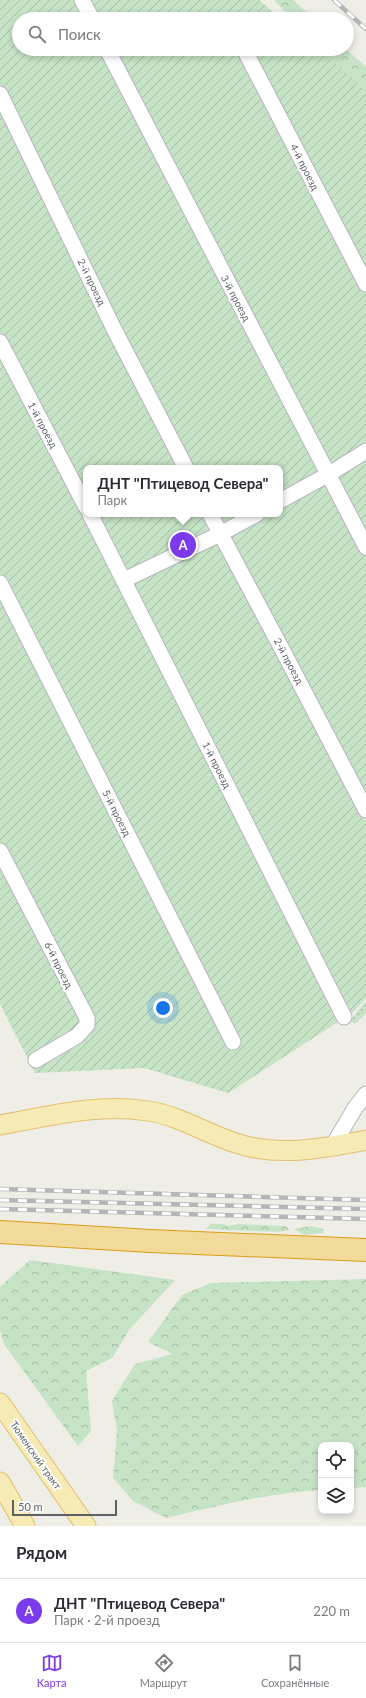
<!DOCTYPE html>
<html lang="ru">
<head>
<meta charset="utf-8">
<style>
	body { margin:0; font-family:Lato,sans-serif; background:#f7f7f7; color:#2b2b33 }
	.controls { position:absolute; right:12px; bottom:12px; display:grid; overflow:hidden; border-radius:8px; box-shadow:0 2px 6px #0003 }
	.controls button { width:36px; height:36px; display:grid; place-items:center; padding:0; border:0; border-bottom:1px solid #e1e1e2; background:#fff; color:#2b2b33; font:20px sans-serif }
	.scale { position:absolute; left:12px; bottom:10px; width:105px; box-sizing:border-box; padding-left:4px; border:2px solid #5e6165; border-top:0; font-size:11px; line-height:14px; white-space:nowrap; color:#5e6165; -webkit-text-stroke:3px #fff; paint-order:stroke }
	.you { position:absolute; left:163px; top:1008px; width:14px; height:14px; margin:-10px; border:3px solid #fff; border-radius:50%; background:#1a73e8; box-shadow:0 0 0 6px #1a73e833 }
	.badge { display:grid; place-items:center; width:26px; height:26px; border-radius:50%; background:#7c3aed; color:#fff; font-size:13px; font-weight:700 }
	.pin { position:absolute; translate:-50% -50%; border:2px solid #fff; box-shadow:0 1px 4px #0006 }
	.popup { position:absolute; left:83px; top:465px; width:200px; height:52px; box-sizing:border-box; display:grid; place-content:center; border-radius:8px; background:#fff; filter:drop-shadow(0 1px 3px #0005); font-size:13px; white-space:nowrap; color:#7c7c81 }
	.popup b { font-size:15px; color:#2b2b33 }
	.popup::after { content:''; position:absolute; left:50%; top:100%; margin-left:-8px; border:8px solid transparent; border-top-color:#fff }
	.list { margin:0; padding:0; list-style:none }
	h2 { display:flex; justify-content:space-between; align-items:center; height:52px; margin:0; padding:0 16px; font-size:17px }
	h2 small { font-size:13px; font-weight:400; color:#7c7c81 }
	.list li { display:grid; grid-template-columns:26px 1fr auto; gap:12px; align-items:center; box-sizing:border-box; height:64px; padding:0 16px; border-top:1px solid #e1e1e2 }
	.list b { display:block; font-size:15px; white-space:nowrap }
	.list p { margin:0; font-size:13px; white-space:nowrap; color:#7c7c81 }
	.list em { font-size:13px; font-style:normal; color:#7c7c81 }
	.icon { flex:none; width:22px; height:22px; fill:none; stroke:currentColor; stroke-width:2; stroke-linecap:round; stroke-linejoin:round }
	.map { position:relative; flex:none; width:366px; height:1526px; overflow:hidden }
	.search { position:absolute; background:#fff; box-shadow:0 2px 6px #0003; left:12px; right:12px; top:12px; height:44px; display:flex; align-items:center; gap:10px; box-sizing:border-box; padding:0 14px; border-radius:22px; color:#7c7c81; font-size:15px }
	.sheet { height:116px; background:#fff }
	nav { display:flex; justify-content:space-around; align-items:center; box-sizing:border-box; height:56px; border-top:1px solid #e1e1e2; background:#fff; font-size:11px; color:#7c7c81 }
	nav a { display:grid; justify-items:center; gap:2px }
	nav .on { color:#7c3aed }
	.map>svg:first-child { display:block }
</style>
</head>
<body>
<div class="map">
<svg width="366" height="1526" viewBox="0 0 366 1526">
	<defs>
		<pattern id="grass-dots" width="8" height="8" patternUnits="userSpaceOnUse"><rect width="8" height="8" fill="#c6e3c6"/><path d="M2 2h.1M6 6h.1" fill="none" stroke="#a4bba4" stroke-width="1.8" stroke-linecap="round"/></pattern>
		<pattern id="forest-crowns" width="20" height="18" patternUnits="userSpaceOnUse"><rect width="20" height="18" fill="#c6e3c6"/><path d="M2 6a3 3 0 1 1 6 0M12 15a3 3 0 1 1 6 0" fill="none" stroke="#a4bba4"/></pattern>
		<pattern id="garden-furrows" width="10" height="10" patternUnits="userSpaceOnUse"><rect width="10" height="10" fill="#c6e3c6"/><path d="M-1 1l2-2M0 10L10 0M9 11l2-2" fill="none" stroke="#a4bba4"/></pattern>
	</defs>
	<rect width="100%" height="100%" fill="#eeede6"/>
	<path fill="url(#grass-dots)" d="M366,1001V1013L355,1024L350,1021Z"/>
	<g fill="url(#forest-crowns)">
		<path d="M274,0H293L314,19H292Z"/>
		<path d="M319,49H346L366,67V100L343,81Z"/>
		<path d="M210,1224H224L228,1226L238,1224L286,1226L289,1230L278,1232L207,1229Z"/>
		<path d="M311,1226L323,1229L324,1233L304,1235L294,1229Z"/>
		<path d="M30,1260L175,1280L129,1330L112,1358L86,1371L91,1431L78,1446L4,1344L0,1330V1287Z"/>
		<path d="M366,1279V1487L351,1488V1445H321V1490C268,1493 217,1506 166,1518L133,1501L113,1478L117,1431L112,1401L135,1364L173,1354L148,1342L182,1295L211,1283Z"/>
	</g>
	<path fill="url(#garden-furrows)" fill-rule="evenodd" d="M0,0H259L281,19H19V49H317L362,87L366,93V998L352,1013L228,1093L144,1068L35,1073L0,1004ZM86,468H280V514H86Z"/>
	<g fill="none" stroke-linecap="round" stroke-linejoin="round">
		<defs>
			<g id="minor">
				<path d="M82,0L92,19"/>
				<path d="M107,49L366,547"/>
				<path d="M244,49L366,284"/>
				<path d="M0,94L115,331L186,468"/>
				<path d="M0,342L86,507"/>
				<path d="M280,501L329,474L366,451"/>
				<path d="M90,514L344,1017"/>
				<path d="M210,514L283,651L366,810"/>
				<path d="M124,580L220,534L257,514"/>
				<path d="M0,583L233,1042"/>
				<path d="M0,851L87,1018V1025L77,1036L36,1060"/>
				<path d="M332,1147L355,1108L366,1094"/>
			</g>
			<g id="major">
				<path d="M0,1125C49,1116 98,1103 148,1111C181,1116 208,1135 239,1144C280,1157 325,1148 366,1140"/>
				<path d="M0,1403L86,1526"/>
				<path d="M0,1482L25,1526"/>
			</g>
			<path id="highway" d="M0,1232L150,1241L366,1250"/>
		</defs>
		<use href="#minor" stroke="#b3b6b9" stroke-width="17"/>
		<use href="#major" stroke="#e2bf6c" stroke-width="21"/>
		<use href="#highway" stroke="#dc9c19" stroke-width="24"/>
		<use href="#minor" stroke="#fff" stroke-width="15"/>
		<use href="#major" stroke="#f6ebb4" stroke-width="19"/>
		<use href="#highway" stroke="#f2da9a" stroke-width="22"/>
		<defs>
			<g id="rail">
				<path d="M334,0L366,29"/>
				<path d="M0,1189L366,1200"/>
				<path d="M0,1200L366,1209"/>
				<path d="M0,1209L366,1219"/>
			</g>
		</defs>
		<use href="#rail" stroke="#b4b5b5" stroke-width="4.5"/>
		<use href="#rail" stroke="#fff" stroke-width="3" stroke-dasharray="9" stroke-linecap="butt"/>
	</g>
	<g text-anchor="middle" stroke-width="4" stroke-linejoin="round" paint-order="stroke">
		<g font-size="10" fill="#5e6165" stroke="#fff">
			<text transform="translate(305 167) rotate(63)" y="4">4-й проезд</text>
			<text transform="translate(92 282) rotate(64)" y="4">2-й проезд</text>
			<text transform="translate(236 298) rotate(62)" y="4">3-й проезд</text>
			<text transform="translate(43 425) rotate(62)" y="4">1-й проезд</text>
			<text transform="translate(289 661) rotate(62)" y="4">2-й проезд</text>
			<text transform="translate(217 765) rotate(63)" y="4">1-й проезд</text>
			<text transform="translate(117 813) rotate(63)" y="4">5-й проезд</text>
			<text transform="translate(59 965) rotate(63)" y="4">6-й проезд</text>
			<text transform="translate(36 1455) rotate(55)" y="4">Тюменский тракт</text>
		</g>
	</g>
</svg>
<div class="controls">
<button><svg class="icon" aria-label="locate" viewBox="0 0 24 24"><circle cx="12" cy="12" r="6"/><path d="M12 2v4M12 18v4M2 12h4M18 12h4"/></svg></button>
<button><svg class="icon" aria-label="layers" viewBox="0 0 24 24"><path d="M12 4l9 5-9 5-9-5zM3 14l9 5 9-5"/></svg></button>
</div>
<div class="scale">50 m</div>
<div class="you"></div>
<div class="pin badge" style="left:183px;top:545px">A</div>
<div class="popup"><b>ДНТ &quot;Птицевод Севера&quot;</b>Парк</div>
<div class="search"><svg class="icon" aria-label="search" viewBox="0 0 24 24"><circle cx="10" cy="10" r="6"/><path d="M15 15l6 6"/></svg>Поиск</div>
</div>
<section class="sheet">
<h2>Рядом<small></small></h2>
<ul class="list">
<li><span class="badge">A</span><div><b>ДНТ &quot;Птицевод Севера&quot;</b><p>Парк · 2-й проезд</p></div><em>220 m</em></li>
</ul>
</section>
<nav>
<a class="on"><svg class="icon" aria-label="map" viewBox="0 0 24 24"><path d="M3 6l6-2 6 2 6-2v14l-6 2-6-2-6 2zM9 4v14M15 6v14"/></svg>Карта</a>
<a><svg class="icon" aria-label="directions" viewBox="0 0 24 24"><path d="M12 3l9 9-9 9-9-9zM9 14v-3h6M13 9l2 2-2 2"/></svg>Маршрут</a>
<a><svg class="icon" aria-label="saved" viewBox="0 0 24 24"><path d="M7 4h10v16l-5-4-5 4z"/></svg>Сохранённые</a>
</nav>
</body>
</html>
